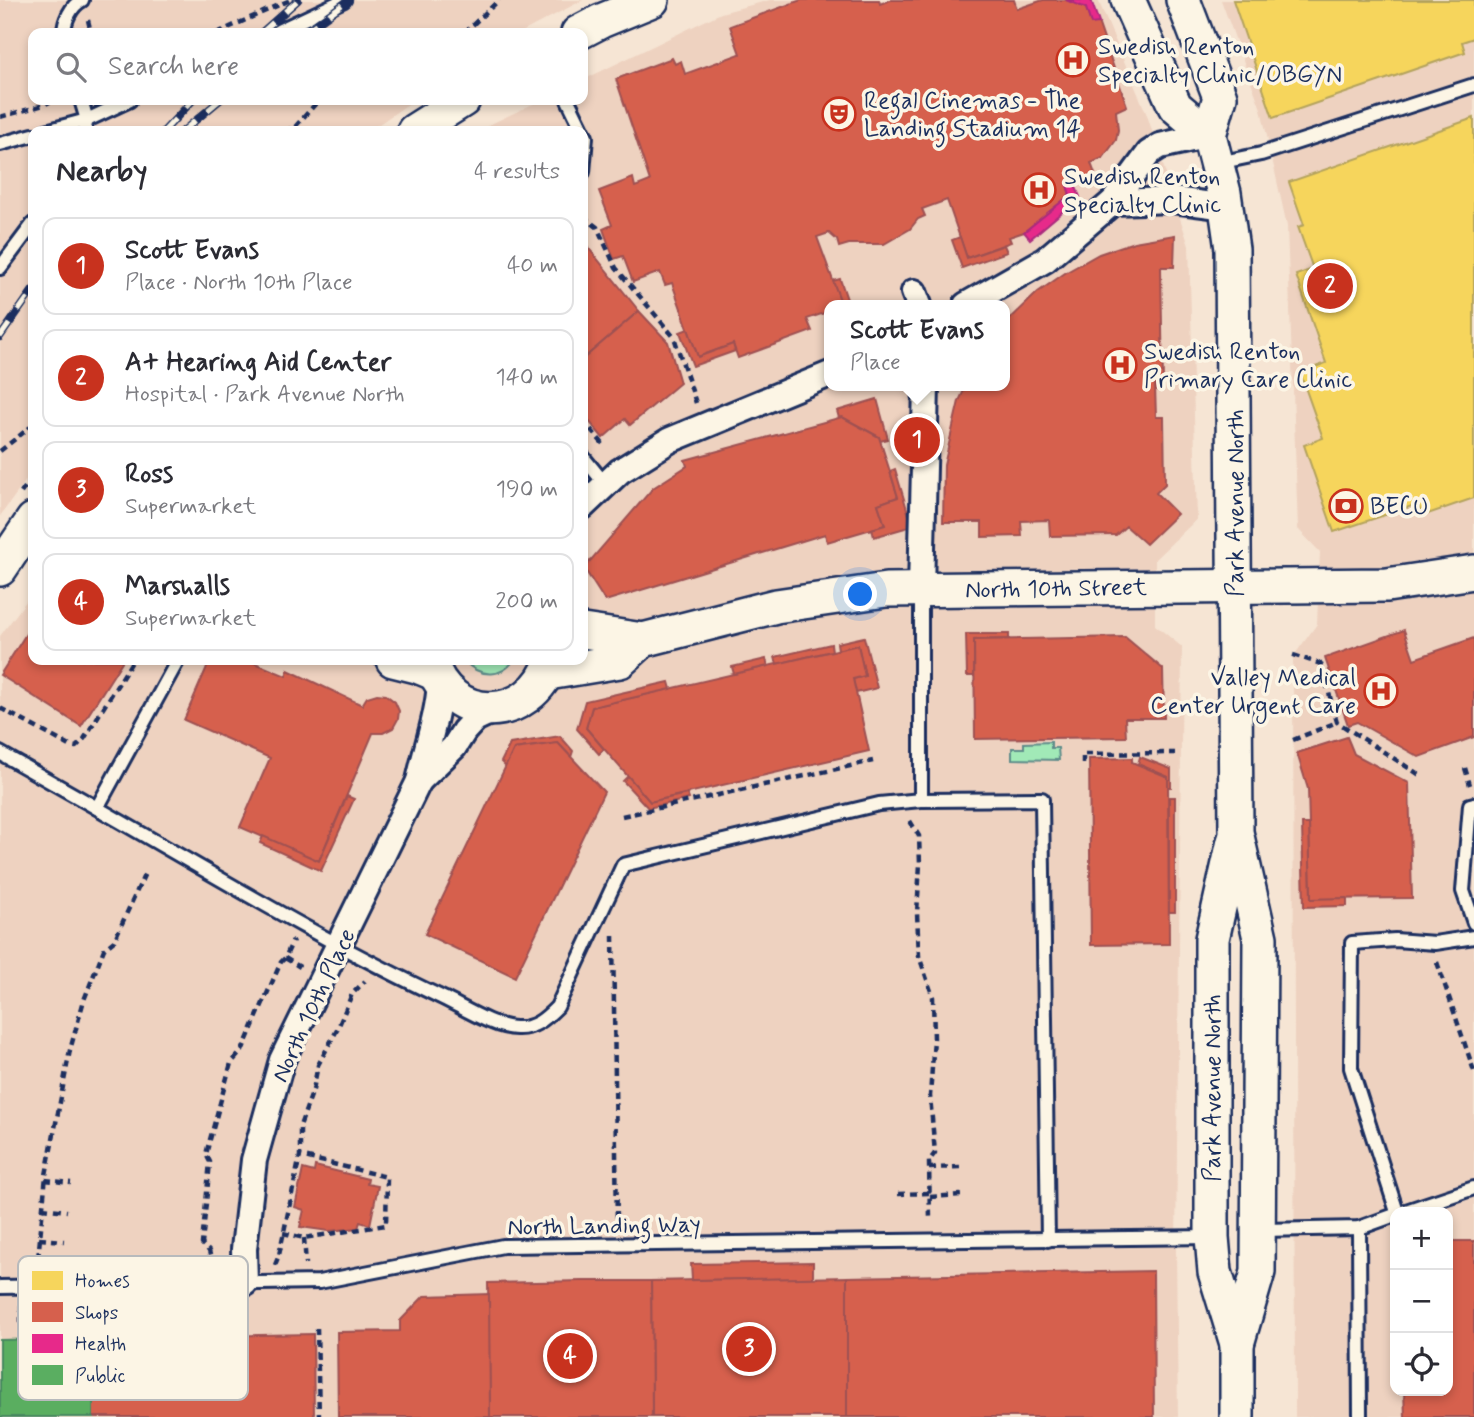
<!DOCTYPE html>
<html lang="en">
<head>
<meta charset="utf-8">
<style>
	body { margin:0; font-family:Mynerve,sans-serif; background:#f7f7f7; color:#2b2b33 }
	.controls { position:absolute; right:21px; bottom:21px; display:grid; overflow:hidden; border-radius:14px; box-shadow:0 4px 10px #0003 }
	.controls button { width:63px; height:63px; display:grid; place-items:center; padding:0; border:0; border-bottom:2px solid #e1e1e2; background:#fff; color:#2b2b33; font:35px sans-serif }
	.you { position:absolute; left:861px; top:595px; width:24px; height:24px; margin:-18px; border:5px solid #fff; border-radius:50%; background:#1a73e8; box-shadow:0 0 0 10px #1a73e833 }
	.badge { display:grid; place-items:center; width:46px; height:46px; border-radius:50%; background:#c8321e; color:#fff; font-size:23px; font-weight:700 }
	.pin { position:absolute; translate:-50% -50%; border:4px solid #fff; box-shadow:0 2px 7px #0006 }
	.popup { position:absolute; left:824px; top:300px; width:186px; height:91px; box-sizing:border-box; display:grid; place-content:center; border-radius:14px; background:#fff; filter:drop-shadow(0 2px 5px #0005); font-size:23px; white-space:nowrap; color:#7c7c81 }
	.popup b { font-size:26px; color:#2b2b33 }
	.popup::after { content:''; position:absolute; left:50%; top:100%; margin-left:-14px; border:14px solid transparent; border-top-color:#fff }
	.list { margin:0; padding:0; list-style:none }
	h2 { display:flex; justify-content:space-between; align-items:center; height:91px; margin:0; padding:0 28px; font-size:30px }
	h2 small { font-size:23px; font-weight:400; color:#7c7c81 }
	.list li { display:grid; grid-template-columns:46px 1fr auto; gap:21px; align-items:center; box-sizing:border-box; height:98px; margin:0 14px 14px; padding:0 14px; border:2px solid #e1e1e2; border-radius:14px }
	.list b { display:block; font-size:26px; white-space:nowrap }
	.list p { margin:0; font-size:23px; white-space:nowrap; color:#7c7c81 }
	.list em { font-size:23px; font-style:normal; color:#7c7c81 }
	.icon { flex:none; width:38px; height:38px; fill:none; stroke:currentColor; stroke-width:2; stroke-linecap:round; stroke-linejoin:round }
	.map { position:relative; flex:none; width:1474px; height:1417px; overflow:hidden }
	.search { position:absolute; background:#fff; box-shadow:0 4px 10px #0003; left:28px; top:28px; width:560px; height:77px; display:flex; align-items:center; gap:18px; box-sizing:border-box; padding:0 24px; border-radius:14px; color:#7c7c81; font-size:26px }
	.panel { position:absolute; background:#fff; box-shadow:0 4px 10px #0003; left:28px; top:126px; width:560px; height:539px; border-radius:14px }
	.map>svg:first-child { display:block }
</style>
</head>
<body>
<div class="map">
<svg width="1474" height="1417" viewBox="0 0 1474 1417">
	<rect width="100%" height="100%" fill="#f6e5d4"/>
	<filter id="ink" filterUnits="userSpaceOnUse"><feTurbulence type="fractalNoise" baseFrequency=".0143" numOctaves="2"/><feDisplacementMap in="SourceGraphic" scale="14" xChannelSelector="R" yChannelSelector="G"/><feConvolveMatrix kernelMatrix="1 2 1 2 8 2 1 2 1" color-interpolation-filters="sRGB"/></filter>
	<g filter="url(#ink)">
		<g fill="#eed2c0" fill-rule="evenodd">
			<path d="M0,0H583L520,33H33V100H414L369,131H33V471L0,516Z"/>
			<path d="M770,0H1098L1147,115L1189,246L1197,519L1155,559V625L1182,647L1176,1250L1178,1417H0V636L33,592V660H583V131H482L491,124L541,100H583V80L721,13ZM830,305H1004V386H830Z"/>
			<path d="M1221,0H1474V1417H1295L1293,657L1317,624L1320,552L1298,529L1287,226L1261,109ZM1395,1212H1448V1391H1395Z"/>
		</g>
		<g fill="#a1e9b7" stroke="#5e8c8a" stroke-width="2">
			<path d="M464,660H514C501,679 478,677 464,660Z"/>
			<path d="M1051,742V748H1058L1059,760L1012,759V748H1024V743Z"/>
		</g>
		<g fill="#f6d55c" stroke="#b4a35d" stroke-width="2">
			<path d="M1233,0H1474V38L1462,42L1465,52L1273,118Z"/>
			<path d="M1474,118V498L1422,516L1418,504L1334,532L1304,445L1323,438L1300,373L1326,363L1296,275L1313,269L1298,227L1304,225L1289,182Z"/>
		</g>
		<g fill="#d6604d" stroke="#9e5152" stroke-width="2">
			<path d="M801,0H879L880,4L890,0H1014L1017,9L1043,0H1066L1086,8L1091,24L1098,22L1127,106L1116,111L1118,130L1116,140L1103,158L1091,163L1095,174L1067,185L1070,195L1024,232L1009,237L1011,242L967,258L947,200L922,209L925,216L918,219L910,229L884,244H849L839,247L837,240L829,233L817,237L842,305H830V311L807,319L812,331L738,358L733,344L698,357L672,283L665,285L660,272L633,282L623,256L614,259L603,229L612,225L599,191L633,178L635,187L650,181L616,79L672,58L675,64L681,61L685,74L740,54L730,26Z"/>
			<path d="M1175,235L1174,267H1161L1163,384L1155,385L1156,417H1164L1165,484L1156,493L1177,514L1146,544L1126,526L1116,535L1050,536L1049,520L1021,521L1022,536L982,537V522H943L944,465L959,401L966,386H1004V325L1038,292L1065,273L1099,254L1134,242Z"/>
			<path d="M960,237L967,258L1004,245L1007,252L962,268L952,240Z"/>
			<path d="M583,241L639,311L583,359Z"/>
			<path d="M840,279L849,305H842L833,281Z"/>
			<path d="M639,311L668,342L680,383L630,425L625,419L603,438L583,414V359Z"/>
			<path d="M688,329L698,357L733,344L735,351L693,366L680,332Z"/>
			<path d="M877,399L888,439L880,441L879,437L842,417L839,418L837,411Z"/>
			<path d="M842,417L879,437L898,497L878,504L885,525L827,542L825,534L605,601L584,568L653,488L687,466L685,460Z"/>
			<path d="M895,469L912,526L874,537L872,529L885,525L878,504L898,497L890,471Z"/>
			<path d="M33,623V660H123L81,726L0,675Z"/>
			<path d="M1404,630L1414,659L1474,638V737L1419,757L1357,722L1348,725L1325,658Z"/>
			<path d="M966,634H1009V639L974,640V676H967Z"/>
			<path d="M864,637L877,688L856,693L853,679L865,676L858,645L838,650L837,643Z"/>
			<path d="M1125,637L1163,669L1164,718H1125L1126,737L975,739L974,640Z"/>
			<path d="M831,644L832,651L777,664L775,657Z"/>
			<path d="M858,645L865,676L853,679L869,751L650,802L586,728L592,707Z"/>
			<path d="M766,659L768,666L734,674L732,667Z"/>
			<path d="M210,660H248L286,676L288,670L362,705L367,697L377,694L386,695L395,702L399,711L398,719L393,728L383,733H373L319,861L240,827L270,758L184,720Z"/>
			<path d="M669,682L671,689L592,707L586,728L604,749L599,754L577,729L585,701Z"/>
			<path d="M560,736L573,751L571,757L558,743L514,749L506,767L501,762L510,744Z"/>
			<path d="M1347,737L1354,754L1409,783L1412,898L1311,899L1308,789L1297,753Z"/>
			<path d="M558,743L604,792L515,977L425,934L514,749Z"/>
			<path d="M1140,757L1171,769V787H1168V777L1138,764Z"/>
			<path d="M1132,758V762L1168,777L1169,944L1091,945L1089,759Z"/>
			<path d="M628,776L650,802L687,794L689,799L648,808L623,781Z"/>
			<path d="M347,796L354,799L321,871L260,843L263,836L319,861Z"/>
			<rect x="1169" y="797" width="6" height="115"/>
			<path d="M1302,824H1309L1311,899L1347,898V906L1304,907Z"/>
			<path d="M315,1166L368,1179L367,1184L378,1186L370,1225L360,1222L358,1228L329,1231L300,1227L304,1210L295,1207L303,1169L314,1172Z"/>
			<path d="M1448,1241H1474V1417H1405L1404,1391H1448Z"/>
			<path d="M813,1262V1279L692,1280L691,1264Z"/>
			<path d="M1153,1271L1154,1417H847V1277Z"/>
			<path d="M847,1277V1417H652L651,1281Z"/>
			<path d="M583,1281H651L652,1417H490L488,1283Z"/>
			<path d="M489,1294L490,1417H338L337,1332L400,1331V1321L424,1296Z"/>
			<path d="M313,1334L314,1417H93V1338Z"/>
		</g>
		<g fill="#e7298a" stroke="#aa2b7d" stroke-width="2">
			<path d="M1066,0H1091L1099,23L1091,24L1086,8Z"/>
			<path d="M1074,182L1080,197L1030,239L1024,232L1070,195L1067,185Z"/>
		</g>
		<path fill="#5aae61" stroke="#478860" stroke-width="2" d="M93,1338V1417H0V1340Z"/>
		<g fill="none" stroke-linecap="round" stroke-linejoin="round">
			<defs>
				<g id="lane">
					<path d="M64,33C64,21 71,6 82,0"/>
					<path d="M274,33L344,0"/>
					<path d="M81,100L87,120L84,131"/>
					<path d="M568,100L586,137L583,172"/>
					<path d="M46,131L87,120L130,100"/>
					<path d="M0,144L33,135"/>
					<path d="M1218,163L1261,154L1474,85"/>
					<path d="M0,268L33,224"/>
					<path d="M583,457L605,484"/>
					<path d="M178,660L97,808C211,873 324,942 443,998C462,1007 495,1028 516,1028C534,1029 545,1019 557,1007L623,865L879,804L921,800L1042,799L1048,1240"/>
					<path d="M0,753L97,808"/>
					<path d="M921,800V591"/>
					<path d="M1474,804L1470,805L1463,891L1474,923"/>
					<path d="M1397,1212L1351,1068L1352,943L1395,940L1435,943L1474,937"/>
					<path d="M1403,1212L1474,1188"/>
					<path d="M1359,1228L1360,1417"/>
					<path d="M1260,1230L1359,1228L1395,1215"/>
					<path d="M0,1287L319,1282L503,1246L1212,1237"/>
				</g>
				<g id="street">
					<path d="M1113,202L1173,200L1227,207"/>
					<path d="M914,292L919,305"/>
					<path d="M966,305L1045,260L1113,202L1149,153L1160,146L1209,135"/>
					<path d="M583,506L620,471L670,440L830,374"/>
					<path d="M921,589L926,386"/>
					<path d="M419,781L454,747L464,731L475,719L496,709"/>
					<path d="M245,1283L244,1249L254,1160L282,1060L419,781C426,748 438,716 440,683"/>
				</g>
				<g id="secondary">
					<path d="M1128,0L1175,106L1209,135"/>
					<path d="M1183,0L1220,97L1209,135L1224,193L1232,249L1236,832L1260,938L1258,1272L1237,1344V1417"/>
					<path d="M578,33L601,21L652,0"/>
					<path d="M414,131L463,100"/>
					<path d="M0,569L33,520"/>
					<path d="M583,631L643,640"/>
					<path d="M393,660L417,666L434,673"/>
					<path d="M430,660C450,726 531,724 552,660"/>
					<path d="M548,673L620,661L643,640L776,606L886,590L1387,585L1474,572"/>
					<path d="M1234,841L1212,939V1237L1215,1272L1237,1344"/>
				</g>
			</defs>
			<use href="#lane" stroke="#1b2f5e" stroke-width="18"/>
			<use href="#street" stroke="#1b2f5e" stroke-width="30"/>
			<use href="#secondary" stroke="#1b2f5e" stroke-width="38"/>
			<g stroke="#1b2f5e" stroke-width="4.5" stroke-dasharray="7 5" stroke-linecap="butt">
				<path d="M88,20L91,33"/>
				<path d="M217,33L290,0"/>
				<path d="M464,33L499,0"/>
				<path d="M0,117L44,105L53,100"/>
				<path d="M284,131L295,127L319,100"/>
				<path d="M583,216L597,227L616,268L674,337L696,403"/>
				<path d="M583,420L603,444"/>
				<path d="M0,451L33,425"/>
				<path d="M21,493L33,476"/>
				<path d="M1293,655L1321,664L1337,722L1423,777"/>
				<path d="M0,708L70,746L76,747L84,739L133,660"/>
				<path d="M1293,740L1337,722"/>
				<path d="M1083,764V754L1175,753"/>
				<path d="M1465,768L1470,785"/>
				<path d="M622,816L873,761"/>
				<path d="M910,821L919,836L920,864L917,913L919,956L933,997L934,1039L930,1096L935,1153L929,1161L930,1220"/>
				<path d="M613,935L617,1226"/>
				<path d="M285,958L300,967"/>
				<path d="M1437,962L1474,1071"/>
				<path d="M929,1168L961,1167"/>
				<path d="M45,1180L71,1183"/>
				<path d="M898,1194L930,1193"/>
				<path d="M930,1197L961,1195"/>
				<path d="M42,1208L67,1211"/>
				<path d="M283,1233L304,1238L386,1225L387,1177L300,1156"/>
				<path d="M304,1238L306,1264"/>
				<path d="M39,1239L64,1241"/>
				<path d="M275,1265L279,1255L300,1156V1126L313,1090L318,1065L337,1030L352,994L365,981"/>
				<path d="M213,1267L209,1251L202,1244L210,1162L206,1154L231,1063L242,1051L281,962L285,958L293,940"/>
				<path d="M37,1270L46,1175L70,1050L84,1000L104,949L114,941L146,871"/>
				<path d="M21,1305V1328"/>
				<path d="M36,1307V1333"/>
				<path d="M153,1307V1326"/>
				<path d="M317,1328L319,1417"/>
			</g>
			<use href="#lane" stroke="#fcf5e5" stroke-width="12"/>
			<use href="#street" stroke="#fcf5e5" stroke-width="24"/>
			<use href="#secondary" stroke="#fcf5e5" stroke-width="33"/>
			<defs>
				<g id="rail">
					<path d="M261,33L298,0"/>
					<path d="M303,33L349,0"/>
					<path d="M164,131L193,100"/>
					<path d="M183,131L220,100"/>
					<path d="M0,337L33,290"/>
				</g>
			</defs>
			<use href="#rail" stroke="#1b2f5e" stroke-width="8"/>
			<use href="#rail" stroke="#fcf5e5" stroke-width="5" stroke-dasharray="16" stroke-linecap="butt"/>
		</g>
	</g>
	<defs>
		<symbol id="hospital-ring" viewBox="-11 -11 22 22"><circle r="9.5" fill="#fcf5e5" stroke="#c8321e" stroke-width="1.5"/><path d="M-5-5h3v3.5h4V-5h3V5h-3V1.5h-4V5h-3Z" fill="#c8321e"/></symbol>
		<symbol id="theatre-ring" viewBox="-11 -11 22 22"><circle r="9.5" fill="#fcf5e5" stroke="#c8321e" stroke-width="1.5"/><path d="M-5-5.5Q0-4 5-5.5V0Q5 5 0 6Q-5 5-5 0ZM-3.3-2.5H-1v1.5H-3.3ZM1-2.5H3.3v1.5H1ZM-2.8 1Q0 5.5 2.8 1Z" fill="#c8321e"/></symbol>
		<symbol id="bank-ring" viewBox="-11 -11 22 22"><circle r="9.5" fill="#fcf5e5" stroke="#c8321e" stroke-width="1.5"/><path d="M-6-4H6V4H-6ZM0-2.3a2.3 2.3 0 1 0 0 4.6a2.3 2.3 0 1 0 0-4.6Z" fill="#c8321e"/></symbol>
	</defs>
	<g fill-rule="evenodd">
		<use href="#hospital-ring" x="1054" y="41" width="38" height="38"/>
		<use href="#theatre-ring" x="820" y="95" width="38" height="38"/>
		<use href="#hospital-ring" x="1020" y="171" width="38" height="38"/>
		<use href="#hospital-ring" x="1101" y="346" width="38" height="38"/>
		<use href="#bank-ring" x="1327" y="487" width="38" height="38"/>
		<use href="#hospital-ring" x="1362" y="672" width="38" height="38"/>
	</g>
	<g text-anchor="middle" stroke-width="7" stroke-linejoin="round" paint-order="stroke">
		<g font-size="24" fill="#1b2f5e" stroke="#fcf5e5" text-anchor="start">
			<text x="1098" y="54">Swedish Renton<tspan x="1098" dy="28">Specialty Clinic/OBGYN</tspan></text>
			<text x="864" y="108">Regal Cinemas - The<tspan x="864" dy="28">Landing Stadium 14</tspan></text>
			<text x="1064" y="184">Swedish Renton<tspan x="1064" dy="28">Specialty Clinic</tspan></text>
			<text x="1144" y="359">Swedish Renton<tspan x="1144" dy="28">Primary Care Clinic</tspan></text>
			<text x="1370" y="514">BECU</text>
			<text x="1356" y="685" text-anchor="end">Valley Medical<tspan x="1356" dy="28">Center Urgent Care</tspan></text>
		</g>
		<g font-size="24" fill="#1b2f5e" stroke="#fcf5e5">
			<text transform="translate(1235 503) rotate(-90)" y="8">Park Avenue North</text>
			<text transform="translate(1056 588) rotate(-1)" y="8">North 10th Street</text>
			<text transform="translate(313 1005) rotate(-65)" y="8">North 10th Place</text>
			<text transform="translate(1212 1088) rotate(-90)" y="8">Park Avenue North</text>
			<text transform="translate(604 1225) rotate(-1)" y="8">North Landing Way</text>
		</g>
	</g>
	<rect x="18" y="1256" width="230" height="144" rx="10" fill="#fcf5e5" stroke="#b8babc" stroke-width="2"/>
	<rect x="32" y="1271" width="31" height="19" fill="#f6d55c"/>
	<rect x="32" y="1302" width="31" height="20" fill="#d6604d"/>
	<rect x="32" y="1334" width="31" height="19" fill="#e7298a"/>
	<rect x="32" y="1365" width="31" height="20" fill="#5aae61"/>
	<g font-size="19" fill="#1b2f5e">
		<text x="75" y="1287">Homes</text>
		<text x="75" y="1319">Shops</text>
		<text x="75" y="1350">Health</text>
		<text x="75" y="1382">Public</text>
	</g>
</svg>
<div class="controls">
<button>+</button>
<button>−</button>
<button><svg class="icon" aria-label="locate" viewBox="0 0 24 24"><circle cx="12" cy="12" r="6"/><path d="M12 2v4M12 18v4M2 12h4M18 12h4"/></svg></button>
</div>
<div class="you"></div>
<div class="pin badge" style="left:917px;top:440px">1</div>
<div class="popup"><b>Scott Evans</b>Place</div>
<div class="pin badge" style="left:1330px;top:286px">2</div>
<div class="pin badge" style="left:749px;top:1349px">3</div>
<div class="pin badge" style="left:570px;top:1356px">4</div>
<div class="search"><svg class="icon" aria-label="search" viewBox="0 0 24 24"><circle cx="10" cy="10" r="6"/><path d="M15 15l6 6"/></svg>Search here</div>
<section class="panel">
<h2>Nearby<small>4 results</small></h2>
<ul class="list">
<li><span class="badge">1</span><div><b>Scott Evans</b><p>Place · North 10th Place</p></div><em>40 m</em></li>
<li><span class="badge">2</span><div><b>A+ Hearing Aid Center</b><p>Hospital · Park Avenue North</p></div><em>140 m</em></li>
<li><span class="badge">3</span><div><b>Ross</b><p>Supermarket</p></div><em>190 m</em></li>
<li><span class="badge">4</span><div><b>Marshalls</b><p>Supermarket</p></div><em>200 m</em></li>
</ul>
</section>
</div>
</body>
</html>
